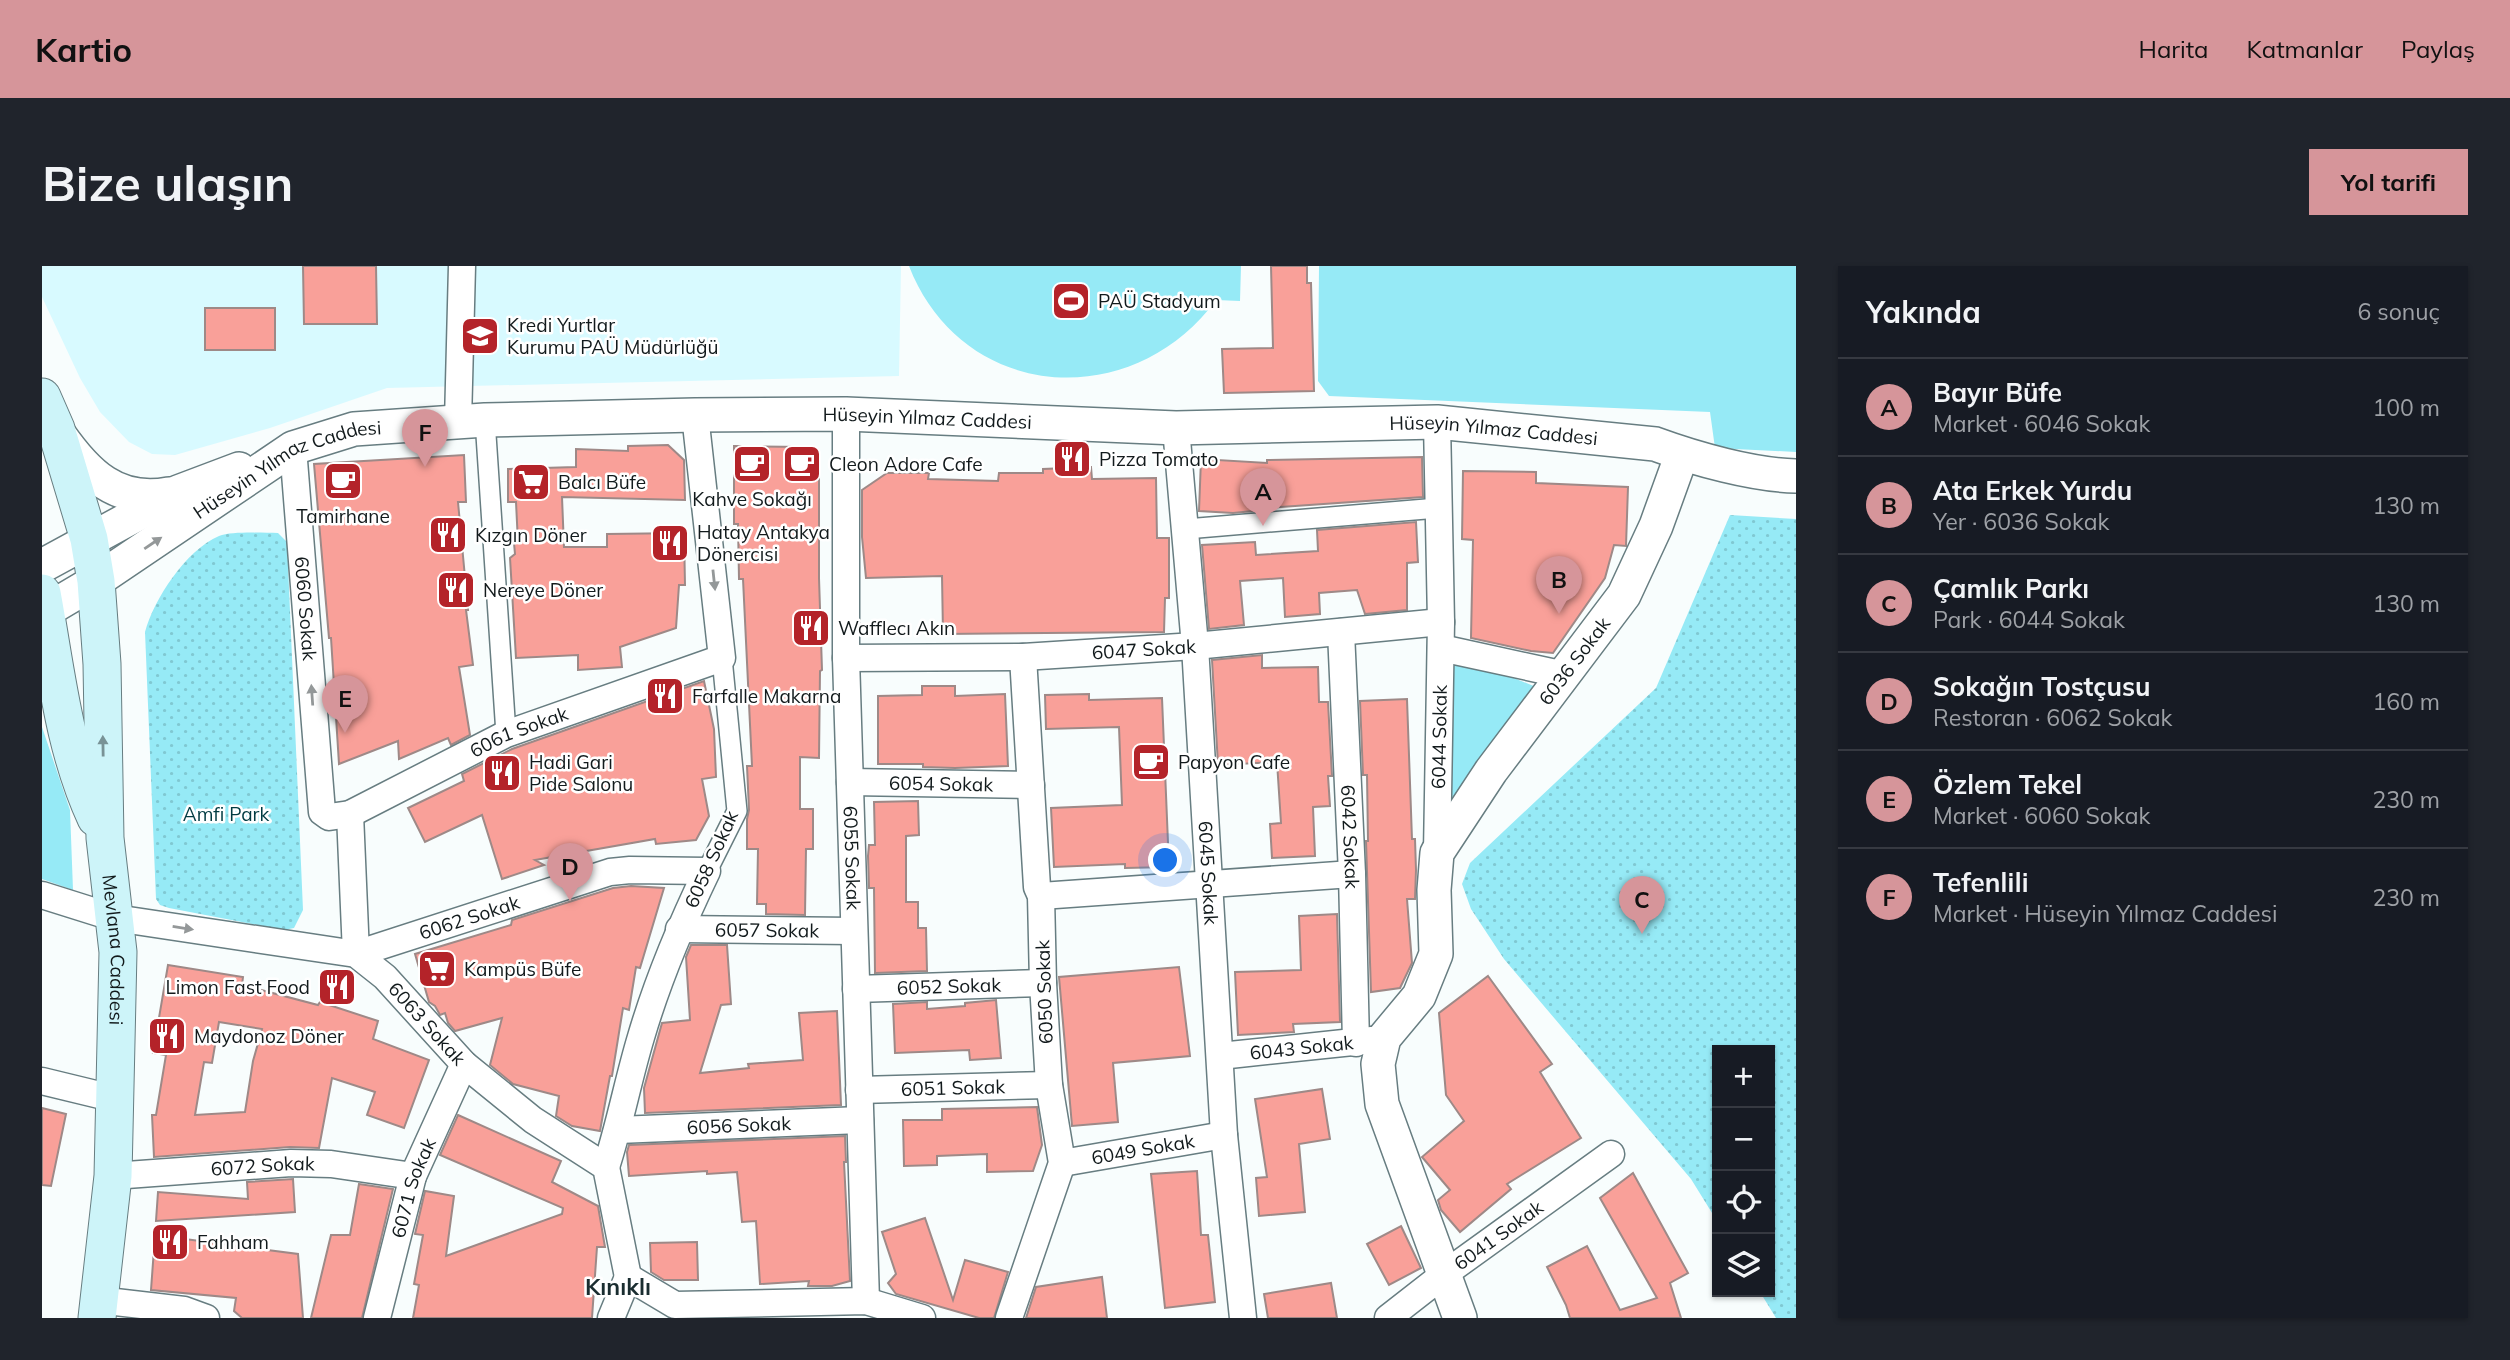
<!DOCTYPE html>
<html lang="tr">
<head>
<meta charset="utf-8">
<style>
	body { margin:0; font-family:Mulish,sans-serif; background:#20242c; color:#f1f3f6 }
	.controls { position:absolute; right:21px; bottom:21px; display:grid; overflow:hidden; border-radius:0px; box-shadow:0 2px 5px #0004 }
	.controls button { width:63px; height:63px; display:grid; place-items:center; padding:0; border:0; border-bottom:2px solid #363941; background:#171b24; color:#f1f3f6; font:35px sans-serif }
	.you { position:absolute; left:1124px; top:595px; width:24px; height:24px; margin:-18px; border:5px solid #fff; border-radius:50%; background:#1a73e8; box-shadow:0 0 0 10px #1a73e833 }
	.badge { display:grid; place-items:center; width:46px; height:46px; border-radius:50%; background:#d6959a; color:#111; font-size:23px; font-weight:700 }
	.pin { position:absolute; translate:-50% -58px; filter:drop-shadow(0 2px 4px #0008) }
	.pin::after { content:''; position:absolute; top:37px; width:24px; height:21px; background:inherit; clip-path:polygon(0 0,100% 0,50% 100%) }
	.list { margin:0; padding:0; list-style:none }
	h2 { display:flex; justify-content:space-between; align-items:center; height:91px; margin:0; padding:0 28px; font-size:30px }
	h2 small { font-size:23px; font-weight:400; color:#9ea1a6 }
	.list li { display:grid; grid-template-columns:46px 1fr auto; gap:21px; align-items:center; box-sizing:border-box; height:98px; padding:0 28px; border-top:2px solid #363941 }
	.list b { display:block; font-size:26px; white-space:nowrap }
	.list p { margin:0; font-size:23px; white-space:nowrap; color:#9ea1a6 }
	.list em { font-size:23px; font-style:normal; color:#9ea1a6 }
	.icon { flex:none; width:38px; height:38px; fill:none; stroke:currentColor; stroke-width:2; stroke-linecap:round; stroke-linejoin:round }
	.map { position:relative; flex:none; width:1754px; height:1052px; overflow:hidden; border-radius:0px }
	header { display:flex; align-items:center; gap:42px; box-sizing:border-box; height:98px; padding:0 35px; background:#d6959a; color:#111 }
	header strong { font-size:33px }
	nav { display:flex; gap:38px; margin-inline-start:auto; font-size:24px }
	.intro { display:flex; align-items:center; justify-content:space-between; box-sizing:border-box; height:168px; padding:0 42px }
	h1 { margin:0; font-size:49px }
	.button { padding:18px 32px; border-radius:0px; background:#d6959a; color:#111; font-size:24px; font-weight:700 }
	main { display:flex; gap:42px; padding:0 42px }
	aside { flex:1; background:#171b24; border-radius:0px; box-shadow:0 2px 5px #0004 }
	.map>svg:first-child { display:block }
</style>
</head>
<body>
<header>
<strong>Kartio</strong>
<nav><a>Harita</a><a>Katmanlar</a><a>Paylaş</a></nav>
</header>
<div class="intro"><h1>Bize ulaşın</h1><a class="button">Yol tarifi</a></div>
<main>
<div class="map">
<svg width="1754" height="1052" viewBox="0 0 1754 1052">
	<defs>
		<pattern id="park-dots" width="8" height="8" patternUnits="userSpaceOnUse" patternTransform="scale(1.75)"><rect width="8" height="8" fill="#96eaf6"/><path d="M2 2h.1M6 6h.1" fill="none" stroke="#80c8d2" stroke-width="1.8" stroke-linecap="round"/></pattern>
	</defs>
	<rect width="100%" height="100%" fill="#f8fdfd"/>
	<path fill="#d8faff" d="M0,0H859L857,110L345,122L228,162L133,189L110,188L87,176L58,146L38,112L0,31Z"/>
	<g fill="#96eaf6">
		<path d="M867,0H1199L1198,35L1174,34C1090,148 920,136 867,0Z"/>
		<path d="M1277,0H1754V186L1673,182L1668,146L1287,130L1276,115Z"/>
		<path d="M1399,382L1494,421L1405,544Z"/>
		<path d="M0,461L28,544L31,624L0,613Z"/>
	</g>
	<g fill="url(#park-dots)">
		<path d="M1688,249L1754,253V1052H1734L1718,1026H1728V784H1675V955L1649,913L1462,693L1429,643L1420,618L1428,597L1614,422Z"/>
		<path d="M236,267L245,276L261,644L252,662L242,664L127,642L118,639L114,633L103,366C112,333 144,284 177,270C190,265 221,267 236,267Z"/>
	</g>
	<g fill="#f9a099" stroke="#9e8987" stroke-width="2" fill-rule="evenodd">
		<path d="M261,0H334L335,58H262Z"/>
		<path d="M1229,0H1265V17H1269L1272,125L1182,127L1180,83L1231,82Z"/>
		<rect x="163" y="42" width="70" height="42"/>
		<path d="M626,179L642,194L643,234L520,231L522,281H565V268L642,267L643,319H637L634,362L578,381L580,401L536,404V389L474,392L468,292L473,288L472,277H476L474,236H466V203L534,201V183L586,185V180Z"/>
		<path d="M692,180L761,181L766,183L777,193V312L780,404L778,405L777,492L758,491V543H771V583H764L763,649L724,648V638H715L716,583H705V553L707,544L705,500H710L701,313H697L696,258H692Z"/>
		<path d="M422,189L424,236H416L426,344H424L431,399L417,401L428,469L409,479L406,472L357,493L356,475L297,498L289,372H287L272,198Z"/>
		<path d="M1380,191L1381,231L1211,243V245L1191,247L1157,245L1159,193L1225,197V194Z"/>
		<path d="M1049,201L1050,213L1114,212L1115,272H1127V332H1123L1122,366L901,368L900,310L824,312L820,271V224L845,207H887L886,213L956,215L957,207H1001V203Z"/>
		<path d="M1421,205L1494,206V217L1586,221L1584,280L1572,279L1563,312L1511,387L1489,385L1429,372L1431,274L1420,273Z"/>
		<path d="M1374,256L1376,296L1365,297V344L1323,348L1315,324L1277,327L1278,348L1243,351L1241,312L1198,315L1202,359L1167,363L1160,279L1213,276L1214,289L1276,285L1275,264Z"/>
		<path d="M1220,389V402L1276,401L1277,436H1286L1290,510H1286L1288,540L1271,541L1273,590L1230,592L1228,558L1239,557L1235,496L1176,499L1170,394Z"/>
		<path d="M662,415L672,463L674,511L660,513L667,550L654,574L614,578L613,573L493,594L502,599L460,613L440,549L383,576L366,542L422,515L420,508L470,483Z"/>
		<path d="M880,420H913V430L963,428L966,500L913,502L881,501V498H836V430L880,429Z"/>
		<path d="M1047,428V434L1120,432L1127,601L1083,602V598L1012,601L1009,542L1080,539L1077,461L1004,463L1003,429Z"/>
		<path d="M1365,433L1370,573H1373L1374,604L1373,633H1365L1370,697L1358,722L1329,726L1324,575H1326L1325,509H1321L1318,435Z"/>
		<path d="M876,535L877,569L864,570V636H876V662H884L885,705L833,707L832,622H827L826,590L827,579H833L832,536Z"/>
		<path d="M589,620L622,622L598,702L594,701L587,744L581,742L570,810H568L558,865L530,860L514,850L517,830L471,818L448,799L460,752L413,765L406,757L403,747L398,749L393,740L387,736L373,688L469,659L470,654L571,622Z"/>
		<path d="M1295,648L1298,756L1251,758L1252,766L1196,769L1193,706L1259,704L1257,650Z"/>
		<path d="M649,679H685L689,738L679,739L658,807L707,802L706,798L761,794L757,747L795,745L799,839L603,847L602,822L620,757L648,754L644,691Z"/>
		<path d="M126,699L201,711L200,719L276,739L278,736L336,755L331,773L387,794L362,862L325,849L333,826L290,812L277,882L248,881L112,891L110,849H114L124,789L111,787ZM177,756L220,763L211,795L203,846L153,849L162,796L170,797Z"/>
		<path d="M1137,701L1148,790L1071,797L1076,856L1030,860L1017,711Z"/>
		<path d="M1446,710L1510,798L1498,806L1539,872L1465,918L1469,923L1418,966L1399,944L1396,934L1408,924L1380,891L1422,855L1404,829L1397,747Z"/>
		<path d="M954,734L959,792L928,794L927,784L853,787L851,738L885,736V743L923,740V737Z"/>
		<path d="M1280,823L1288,873L1257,878L1263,946L1217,950L1214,912L1225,911L1213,833Z"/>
		<path d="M995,841L1000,879L991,905L945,906V888L895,890V899L862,900L861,854H900V843Z"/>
		<path d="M0,842L24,848L9,920L0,919Z"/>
		<path d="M416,849L519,895L510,916L556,940L563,981H555L550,1052H371L377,1019L372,1018L381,969L373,968L383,925L412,930L404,990L520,948L521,942L398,889Z"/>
		<path d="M803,870L804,896H802L808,1015L790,1020H766L767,1015L718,1018L714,955L700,956L695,906L665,908V905L587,910L585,886L587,879Z"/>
		<path d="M1155,905L1159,969H1166L1173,1036L1123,1042L1109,908Z"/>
		<path d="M1591,907L1646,1007L1628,1017L1639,1052H1528L1524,1039L1505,1001L1545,980L1578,1044L1615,1032L1558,932Z"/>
		<path d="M251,913L253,946L114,955L116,926L206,933L205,916Z"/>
		<path d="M317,918L351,923L320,1052H269L289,969H308Z"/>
		<path d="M883,952L911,1034L923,994L966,1006L952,1052H937L854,1028L846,1017L854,1008L840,966Z"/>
		<path d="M1359,960L1379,1002L1347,1019L1325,978Z"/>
		<path d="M113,969L256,988L261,1052H200L192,1045L194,1032L109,1024Z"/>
		<path d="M655,976L656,1014H622L609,1006L608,977Z"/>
		<path d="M1060,1011L1065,1052H984L994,1021Z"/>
		<path d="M1289,1017L1295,1052H1226L1222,1028Z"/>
	</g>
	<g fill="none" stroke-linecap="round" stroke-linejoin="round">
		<defs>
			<g id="pedestrian">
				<path d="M443,154L464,468"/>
				<path d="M1144,263L1396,242"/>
				<path d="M665,605L695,545L680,392"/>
			</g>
			<g id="minor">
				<path id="s1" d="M804,148V392L824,1035"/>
				<path d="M416,156L420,0"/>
				<path id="s2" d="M1134,162L1153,380L1182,869L1201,1052"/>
				<path id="s3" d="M251,182L280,546L287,551L308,548L464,468L680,392L653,149"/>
				<path id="s4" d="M1299,366L1310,608L1314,777"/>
				<path d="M1399,382L1523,409"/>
				<path id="s5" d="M804,392L981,391L1153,380L1399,356"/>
				<path id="s6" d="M808,516L989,519"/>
				<path d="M308,548L314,688"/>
				<path id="s7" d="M1395,587L1399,356L1395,156"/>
				<path id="s8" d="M0,629L73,652L314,688L343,711L422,798L491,854L564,901L586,1011"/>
				<path d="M999,630L1310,608"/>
				<path id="s9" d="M637,663L811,665"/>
				<path id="s10" d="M314,688L568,606L588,604L665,605C639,659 616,713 599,771C586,814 578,858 564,901"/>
				<path id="s11" d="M814,723L1001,717"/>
				<path id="s12" d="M1178,790L1330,774"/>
				<path d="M0,815L74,833"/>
				<path id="s13" d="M817,824L1007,819"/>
				<path id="s14" d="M576,864L818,854"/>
				<path id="s15" d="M1020,897L1182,869"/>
				<path id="s16" d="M71,910L249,897L289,898L371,910"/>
				<path d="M586,1011L633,1039L824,1035L880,1052"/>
				<path d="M56,1034L142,1044L164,1052"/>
				<path id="s17" d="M335,1052L371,910L422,798"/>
				<path d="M569,1052L586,1011"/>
				<path d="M967,1052L1020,897L1007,819L1001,717L999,630L995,621L981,391"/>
				<path id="s18" d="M1346,1052L1401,1009L1569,888"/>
			</g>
			<g id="tertiary">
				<path d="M17,168C45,208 75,238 127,228"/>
				<path d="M0,300L136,226L197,203"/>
				<path id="s19" d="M0,347L54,315L251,182L312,163L443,154L653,149L804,148L1134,162L1395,156L1613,178C1654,193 1711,209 1754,210"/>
				<path id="s20" d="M1418,1052L1340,838L1336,798L1342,772L1377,730L1394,688L1392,624L1395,587L1449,505L1582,329L1614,260L1640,188"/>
			</g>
			<g id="secondary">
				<path id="s21" d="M0,131L14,163L47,273L54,315L60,398L63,572L76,686L71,910L55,1052"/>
				<path d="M0,327C14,403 21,481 54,552"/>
			</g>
		</defs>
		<use href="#pedestrian" stroke="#677d81" stroke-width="22"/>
		<use href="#minor" stroke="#677d81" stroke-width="29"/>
		<use href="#tertiary" stroke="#677d81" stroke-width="36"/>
		<use href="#secondary" stroke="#677d81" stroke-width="39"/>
		<use href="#pedestrian" stroke="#fff" stroke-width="19"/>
		<use href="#minor" stroke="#fff" stroke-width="26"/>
		<use href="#tertiary" stroke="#fff" stroke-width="33"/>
		<use href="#secondary" stroke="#cdf4f9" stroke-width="37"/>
	</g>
	<defs><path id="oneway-solid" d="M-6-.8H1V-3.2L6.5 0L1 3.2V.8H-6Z" transform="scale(1.75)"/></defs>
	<g fill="#949899">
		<use href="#oneway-solid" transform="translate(111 277) rotate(-34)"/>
		<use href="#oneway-solid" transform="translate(672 314) rotate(84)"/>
		<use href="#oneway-solid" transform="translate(270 429) rotate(-94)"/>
		<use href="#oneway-solid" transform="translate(141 662) rotate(9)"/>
	</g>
	<use fill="#799296" href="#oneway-solid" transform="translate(61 480) rotate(-91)"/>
	<defs>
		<symbol id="stadium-square" viewBox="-11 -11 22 22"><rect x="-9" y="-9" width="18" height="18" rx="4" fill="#b42329" stroke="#fff"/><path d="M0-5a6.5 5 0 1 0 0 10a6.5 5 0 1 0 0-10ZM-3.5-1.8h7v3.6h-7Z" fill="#fff"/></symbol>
		<symbol id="university-square" viewBox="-11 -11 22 22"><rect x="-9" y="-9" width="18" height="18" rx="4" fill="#b42329" stroke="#fff"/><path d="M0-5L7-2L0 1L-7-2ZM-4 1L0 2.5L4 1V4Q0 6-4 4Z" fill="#fff"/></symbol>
		<symbol id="restaurant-square" viewBox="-11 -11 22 22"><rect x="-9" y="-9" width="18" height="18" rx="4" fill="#b42329" stroke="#fff"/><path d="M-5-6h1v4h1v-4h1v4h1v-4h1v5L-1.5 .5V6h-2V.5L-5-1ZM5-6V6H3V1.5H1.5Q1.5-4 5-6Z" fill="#fff"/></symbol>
		<symbol id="cafe-square" viewBox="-11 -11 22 22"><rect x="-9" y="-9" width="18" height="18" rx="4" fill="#b42329" stroke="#fff"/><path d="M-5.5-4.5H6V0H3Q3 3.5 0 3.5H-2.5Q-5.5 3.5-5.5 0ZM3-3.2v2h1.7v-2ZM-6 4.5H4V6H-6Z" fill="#fff"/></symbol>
		<symbol id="supermarket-square" viewBox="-11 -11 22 22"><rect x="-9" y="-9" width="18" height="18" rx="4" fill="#b42329" stroke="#fff"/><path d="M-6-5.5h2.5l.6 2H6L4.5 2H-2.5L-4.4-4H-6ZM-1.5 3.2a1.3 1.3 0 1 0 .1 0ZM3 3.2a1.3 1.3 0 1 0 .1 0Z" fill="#fff"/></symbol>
	</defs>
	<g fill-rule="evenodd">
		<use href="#stadium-square" x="1007" y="13" width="44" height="44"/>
		<use href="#university-square" x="416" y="48" width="44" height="44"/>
		<use href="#restaurant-square" x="1008" y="171" width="44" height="44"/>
		<use href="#cafe-square" x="688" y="176" width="44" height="44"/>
		<use href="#cafe-square" x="738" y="176" width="44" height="44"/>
		<use href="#cafe-square" x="279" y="193" width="44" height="44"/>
		<use href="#supermarket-square" x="467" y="194" width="44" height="44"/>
		<use href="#restaurant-square" x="384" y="247" width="44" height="44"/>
		<use href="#restaurant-square" x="606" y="255" width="44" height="44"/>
		<use href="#restaurant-square" x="392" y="302" width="44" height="44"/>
		<use href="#restaurant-square" x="747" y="340" width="44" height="44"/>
		<use href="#restaurant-square" x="601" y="408" width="44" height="44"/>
		<use href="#cafe-square" x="1087" y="474" width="44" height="44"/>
		<use href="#restaurant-square" x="438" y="485" width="44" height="44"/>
		<use href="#supermarket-square" x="373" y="681" width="44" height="44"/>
		<use href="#restaurant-square" x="273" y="699" width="44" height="44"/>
		<use href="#restaurant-square" x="103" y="748" width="44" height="44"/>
		<use href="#restaurant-square" x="106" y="954" width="44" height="44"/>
	</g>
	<g text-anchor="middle" stroke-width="5" stroke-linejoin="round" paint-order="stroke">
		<g font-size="19" fill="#121a1c" stroke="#fff" text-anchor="start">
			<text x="1056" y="42">PAÜ Stadyum</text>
			<text x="465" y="66">Kredi Yurtlar<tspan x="465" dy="22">Kurumu PAÜ Müdürlüğü</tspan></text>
			<text x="1057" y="200">Pizza Tomato</text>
			<text x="787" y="205">Cleon Adore Cafe</text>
			<text x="516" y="223">Balcı Büfe</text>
			<text x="710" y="240" text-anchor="middle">Kahve Sokağı</text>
			<text x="301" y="257" text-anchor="middle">Tamirhane</text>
			<text x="655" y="273">Hatay Antakya<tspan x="655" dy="22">Dönercisi</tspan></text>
			<text x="433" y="276">Kızgın Döner</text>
			<text x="441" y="331">Nereye Döner</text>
			<text x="796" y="369">Wafflecı Akın</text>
			<text x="650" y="437">Farfalle Makarna</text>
			<text x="487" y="503">Hadi Gari<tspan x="487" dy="22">Pide Salonu</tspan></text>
			<text x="1136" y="503">Papyon Cafe</text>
			<text x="422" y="710">Kampüs Büfe</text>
			<text x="268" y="728" text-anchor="end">Limon Fast Food</text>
			<text x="152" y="777">Maydonoz Döner</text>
			<text x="155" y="983">Fahham</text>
		</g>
		<g font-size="19" fill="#121a1c" stroke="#fff">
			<text dy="7" stroke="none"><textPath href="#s19" startOffset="938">Hüseyin Yılmaz Caddesi</textPath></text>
			<text dy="7" stroke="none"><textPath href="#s19" startOffset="1505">Hüseyin Yılmaz Caddesi</textPath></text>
			<text dy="7" stroke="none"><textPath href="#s19" startOffset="287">Hüseyin Yılmaz Caddesi</textPath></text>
			<text dy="7" stroke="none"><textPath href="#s3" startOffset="161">6060 Sokak</textPath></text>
			<text dy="7" stroke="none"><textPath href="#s5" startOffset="298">6047 Sokak</textPath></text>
			<text dy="7" stroke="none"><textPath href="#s20" startOffset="732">6036 Sokak</textPath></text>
			<text dy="7" stroke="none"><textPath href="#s3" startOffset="583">6061 Sokak</textPath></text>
			<text dy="7" stroke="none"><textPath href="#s7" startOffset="116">6044 Sokak</textPath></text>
			<text dy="7" stroke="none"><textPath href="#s6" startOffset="91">6054 Sokak</textPath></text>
			<text dy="7" stroke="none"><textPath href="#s4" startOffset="205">6042 Sokak</textPath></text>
			<text dy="7" stroke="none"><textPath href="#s1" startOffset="444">6055 Sokak</textPath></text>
			<text transform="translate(669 593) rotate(-66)" y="7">6058 Sokak</text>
			<text dy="7" stroke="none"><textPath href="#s2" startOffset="446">6045 Sokak</textPath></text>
			<text dy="7" stroke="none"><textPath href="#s10" startOffset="119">6062 Sokak</textPath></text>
			<text dy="7" stroke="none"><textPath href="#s9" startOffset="88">6057 Sokak</textPath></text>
			<text dy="7" stroke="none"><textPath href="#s21" startOffset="562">Mevlana Caddesi</textPath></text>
			<text dy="7" stroke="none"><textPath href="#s11" startOffset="93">6052 Sokak</textPath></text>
			<text transform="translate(1002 726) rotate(-92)" y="7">6050 Sokak</text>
			<text dy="7" stroke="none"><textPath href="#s8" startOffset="420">6063 Sokak</textPath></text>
			<text dy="7" stroke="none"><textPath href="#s12" startOffset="82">6043 Sokak</textPath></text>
			<text dy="7" stroke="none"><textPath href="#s13" startOffset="94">6051 Sokak</textPath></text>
			<text dy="7" stroke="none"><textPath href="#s14" startOffset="121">6056 Sokak</textPath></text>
			<text dy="7" stroke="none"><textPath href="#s15" startOffset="82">6049 Sokak</textPath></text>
			<text dy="7" stroke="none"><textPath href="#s16" startOffset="150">6072 Sokak</textPath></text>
			<text dy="7" stroke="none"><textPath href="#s17" startOffset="135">6071 Sokak</textPath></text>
			<text dy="7" stroke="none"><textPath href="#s18" startOffset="138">6041 Sokak</textPath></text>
		</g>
		<g font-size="19" fill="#013b42" stroke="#fff">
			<text x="184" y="555">Amfi Park</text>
		</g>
		<g font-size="23" font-weight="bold" fill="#1a2d30" stroke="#fff">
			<text x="576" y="1029">Kınıklı</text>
		</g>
	</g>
</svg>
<div class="controls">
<button>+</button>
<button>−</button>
<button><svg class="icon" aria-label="locate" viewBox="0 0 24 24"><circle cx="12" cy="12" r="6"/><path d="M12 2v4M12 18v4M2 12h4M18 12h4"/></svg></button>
<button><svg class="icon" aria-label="layers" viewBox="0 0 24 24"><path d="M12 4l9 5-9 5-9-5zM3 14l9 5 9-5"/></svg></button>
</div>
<div class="you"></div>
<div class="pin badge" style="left:1221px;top:260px">A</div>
<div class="pin badge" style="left:1517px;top:348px">B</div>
<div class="pin badge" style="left:1600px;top:668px">C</div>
<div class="pin badge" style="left:528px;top:635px">D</div>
<div class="pin badge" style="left:303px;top:467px">E</div>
<div class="pin badge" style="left:383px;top:201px">F</div>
</div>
<aside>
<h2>Yakında<small>6 sonuç</small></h2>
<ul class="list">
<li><span class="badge">A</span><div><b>Bayır Büfe</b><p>Market · 6046 Sokak</p></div><em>100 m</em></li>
<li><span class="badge">B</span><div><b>Ata Erkek Yurdu</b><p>Yer · 6036 Sokak</p></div><em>130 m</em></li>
<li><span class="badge">C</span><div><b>Çamlık Parkı</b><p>Park · 6044 Sokak</p></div><em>130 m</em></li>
<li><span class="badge">D</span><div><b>Sokağın Tostçusu</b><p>Restoran · 6062 Sokak</p></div><em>160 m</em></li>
<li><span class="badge">E</span><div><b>Özlem Tekel</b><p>Market · 6060 Sokak</p></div><em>230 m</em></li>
<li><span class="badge">F</span><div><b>Tefenlili</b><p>Market · Hüseyin Yılmaz Caddesi</p></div><em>230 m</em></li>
</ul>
</aside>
</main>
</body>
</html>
